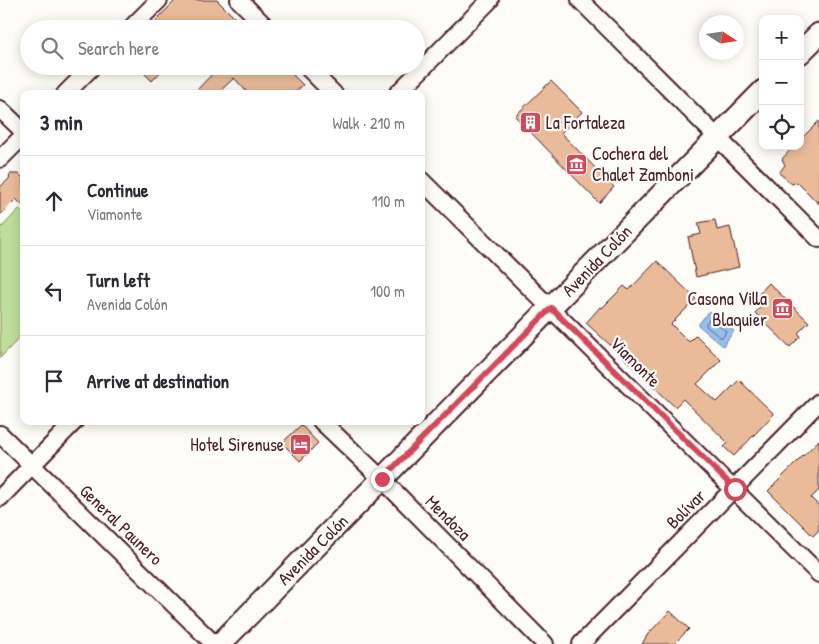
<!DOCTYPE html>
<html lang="en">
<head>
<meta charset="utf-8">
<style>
	body { margin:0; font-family:"Patrick Hand",sans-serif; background:#f2f2f3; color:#2b2b33 }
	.controls { position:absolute; right:15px; top:15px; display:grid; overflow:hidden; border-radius:10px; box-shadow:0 2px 12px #0003 }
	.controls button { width:45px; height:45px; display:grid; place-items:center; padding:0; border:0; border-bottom:1px solid #e1e1e2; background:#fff; color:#2b2b33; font:25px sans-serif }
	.compass { position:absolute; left:699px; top:15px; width:45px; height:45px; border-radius:50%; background:#fff; box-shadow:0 2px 12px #0003; rotate:102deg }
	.stop { position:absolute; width:15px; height:15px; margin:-11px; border:4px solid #d1495b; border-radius:50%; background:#fff }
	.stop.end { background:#d1495b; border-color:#fff; box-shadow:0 1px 5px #0008 }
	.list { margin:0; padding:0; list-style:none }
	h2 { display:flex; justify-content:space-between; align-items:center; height:65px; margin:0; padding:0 20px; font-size:21px }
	h2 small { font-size:16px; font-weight:400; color:#7c7c81 }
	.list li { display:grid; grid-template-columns:32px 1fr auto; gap:15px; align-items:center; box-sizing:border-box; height:90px; padding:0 20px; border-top:1px solid #e1e1e2 }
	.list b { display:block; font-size:19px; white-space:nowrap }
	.list p { margin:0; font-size:16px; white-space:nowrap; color:#7c7c81 }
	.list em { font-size:16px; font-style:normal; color:#7c7c81 }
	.icon { flex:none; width:28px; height:28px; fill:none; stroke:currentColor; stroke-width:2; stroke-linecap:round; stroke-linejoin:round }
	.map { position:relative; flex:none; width:819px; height:644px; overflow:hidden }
	.search { position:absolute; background:#fff; box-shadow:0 2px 12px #0003; left:20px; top:20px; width:405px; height:55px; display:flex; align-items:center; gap:12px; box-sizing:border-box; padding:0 18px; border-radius:28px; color:#7c7c81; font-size:19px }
	.panel { position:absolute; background:#fff; box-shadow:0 2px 12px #0003; left:20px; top:90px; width:405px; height:335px; border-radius:10px }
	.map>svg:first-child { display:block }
</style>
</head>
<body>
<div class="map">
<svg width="819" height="644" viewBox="0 0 819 644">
	<rect width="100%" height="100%" fill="#fdfcf7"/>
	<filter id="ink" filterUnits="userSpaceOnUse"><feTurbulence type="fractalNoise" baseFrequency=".02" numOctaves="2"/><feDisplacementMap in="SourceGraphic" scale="10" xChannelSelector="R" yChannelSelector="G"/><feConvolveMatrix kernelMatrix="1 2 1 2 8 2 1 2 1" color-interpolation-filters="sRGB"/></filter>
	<g filter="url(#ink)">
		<path fill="#bddf99" stroke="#847f62" d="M19,209L24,213V333L0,358V225L2,227Z"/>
		<path fill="#95c0ee" stroke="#7780a0" d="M709,311L734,331L723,346L698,325Z"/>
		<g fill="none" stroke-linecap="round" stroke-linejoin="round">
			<path stroke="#685f79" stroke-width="1" d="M711,319L726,331L723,337H720L706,326V323Z"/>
		</g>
		<g fill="#e9bb99" stroke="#4a1f2b">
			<path d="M176,0H217L246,29H147Z"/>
			<path d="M137,66H166L152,81Z"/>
			<path d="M220,66H284L303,85L293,94H249L234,78L217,94H193Z"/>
			<path d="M551,81L582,112L561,133L614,187L599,203L515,116Z"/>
			<path d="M819,121V204L797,182L792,184L779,173L785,165L782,159L794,146H800V140Z"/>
			<path d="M10,174H19L24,179V207L16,199L0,215V187L9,179Z"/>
			<path d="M715,220L717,230L730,227L739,267L696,277L688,237L701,234L698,223Z"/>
			<path d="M657,261L696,299L671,324L689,342L696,335L721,360L697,384L717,402L739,380L774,414L734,456L724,447L728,443L683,399L675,407L620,354L586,323L600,307L602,308L624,286L629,290Z"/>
			<path d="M769,283L809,322L798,333L800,335L799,338L790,347L755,313L763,304L756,297Z"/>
			<path d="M301,425L318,443L300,461L282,443Z"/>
			<path d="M819,440V490L811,498L819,506V530L813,536L768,491Z"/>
			<path d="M670,611L689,629L674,644H642L648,634Z"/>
		</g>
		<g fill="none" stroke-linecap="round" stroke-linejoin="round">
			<defs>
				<g id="minor">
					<path d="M239,0L268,29"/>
					<path d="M580,0L819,239"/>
					<path d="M130,29L159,0"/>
					<path d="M306,66L334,94"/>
					<path d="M65,94L93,66"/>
					<path d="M397,94L490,0"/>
					<path d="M0,109L24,132"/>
					<path d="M0,159L24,135"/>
					<path d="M421,180L819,574"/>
					<path d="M321,421L382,479L545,644"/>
					<path d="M0,434L214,644"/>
					<path d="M0,498L75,421"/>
					<path d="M581,644L819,402"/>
				</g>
				<g id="major">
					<path d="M800,53L819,34"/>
					<path d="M220,644L763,91"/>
				</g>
			</defs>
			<use href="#minor" stroke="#4a1f2b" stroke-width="20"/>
			<use href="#major" stroke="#4a1f2b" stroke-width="25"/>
			<use href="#minor" stroke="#fdfcf7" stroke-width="16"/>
			<use href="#major" stroke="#fdfcf7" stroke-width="21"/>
		</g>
	</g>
	<g fill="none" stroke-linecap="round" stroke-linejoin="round" filter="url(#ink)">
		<path stroke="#d1495b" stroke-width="6" d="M382,479L551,308L735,489"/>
	</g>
	<defs>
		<symbol id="building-square" viewBox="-11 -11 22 22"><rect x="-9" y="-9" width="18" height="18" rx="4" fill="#d1495b" stroke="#fdfcf7"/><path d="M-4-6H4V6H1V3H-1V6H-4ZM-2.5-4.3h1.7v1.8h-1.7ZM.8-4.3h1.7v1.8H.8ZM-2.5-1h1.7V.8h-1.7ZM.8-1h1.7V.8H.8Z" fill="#fff"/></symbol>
		<symbol id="museum-square" viewBox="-11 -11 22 22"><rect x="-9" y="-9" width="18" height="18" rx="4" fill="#d1495b" stroke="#fdfcf7"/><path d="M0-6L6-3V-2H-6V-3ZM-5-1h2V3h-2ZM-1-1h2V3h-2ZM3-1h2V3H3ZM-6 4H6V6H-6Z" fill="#fff"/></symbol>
		<symbol id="hotel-square" viewBox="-11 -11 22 22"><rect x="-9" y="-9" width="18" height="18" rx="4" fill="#d1495b" stroke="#fdfcf7"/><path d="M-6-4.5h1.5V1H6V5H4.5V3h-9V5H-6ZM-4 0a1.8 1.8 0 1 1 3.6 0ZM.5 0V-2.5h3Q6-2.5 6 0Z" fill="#fff"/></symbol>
	</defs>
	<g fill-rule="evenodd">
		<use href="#building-square" x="518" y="110" width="25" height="25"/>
		<use href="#museum-square" x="564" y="152" width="25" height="25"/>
		<use href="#museum-square" x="770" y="296" width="25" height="25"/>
		<use href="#hotel-square" x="288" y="432" width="25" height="25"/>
	</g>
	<g text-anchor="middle" stroke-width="4.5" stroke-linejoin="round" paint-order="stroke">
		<g font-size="18" fill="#4a1f2b" stroke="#fdfcf7" text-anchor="start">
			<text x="546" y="129">La Fortaleza</text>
			<text x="592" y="160">Cochera del<tspan x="592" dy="21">Chalet Zamboni</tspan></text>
			<text x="767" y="305" text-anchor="end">Casona Villa<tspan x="767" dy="21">Blaquier</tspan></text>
			<text x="284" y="451" text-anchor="end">Hotel Sirenuse</text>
		</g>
		<g font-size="18" fill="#4a1f2b" stroke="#fdfcf7">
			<text transform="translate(597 261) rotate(-46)" y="6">Avenida Colón</text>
			<text transform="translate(635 362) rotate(45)" y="6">Viamonte</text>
			<text transform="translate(686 509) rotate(-45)" y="6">Bolívar</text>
			<text transform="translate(448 518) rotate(45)" y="6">Mendoza</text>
			<text transform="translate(121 525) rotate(44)" y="6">General Paunero</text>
			<text transform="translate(313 550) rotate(-45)" y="6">Avenida Colón</text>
		</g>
	</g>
</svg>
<div class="controls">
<button>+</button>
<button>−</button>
<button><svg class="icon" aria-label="locate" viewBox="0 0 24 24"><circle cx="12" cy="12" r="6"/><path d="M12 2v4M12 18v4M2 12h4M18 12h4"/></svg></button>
</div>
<svg class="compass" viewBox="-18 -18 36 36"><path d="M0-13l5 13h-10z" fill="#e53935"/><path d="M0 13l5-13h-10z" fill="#7c7c81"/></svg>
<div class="stop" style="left:735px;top:489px"></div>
<div class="stop end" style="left:382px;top:479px"></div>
<div class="search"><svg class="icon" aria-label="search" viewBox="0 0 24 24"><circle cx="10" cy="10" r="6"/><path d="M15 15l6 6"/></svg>Search here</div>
<section class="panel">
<h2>3 min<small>Walk · 210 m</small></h2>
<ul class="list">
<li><svg class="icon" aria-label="ahead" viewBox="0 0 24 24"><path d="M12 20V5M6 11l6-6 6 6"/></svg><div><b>Continue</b><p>Viamonte</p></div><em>110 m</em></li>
<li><svg class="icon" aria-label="left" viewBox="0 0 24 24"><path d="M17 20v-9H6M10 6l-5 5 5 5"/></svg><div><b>Turn left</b><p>Avenida Colón</p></div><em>100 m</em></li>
<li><svg class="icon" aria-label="arrive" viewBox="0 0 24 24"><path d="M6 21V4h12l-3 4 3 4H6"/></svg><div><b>Arrive at destination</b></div></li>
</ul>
</section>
</div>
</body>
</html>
